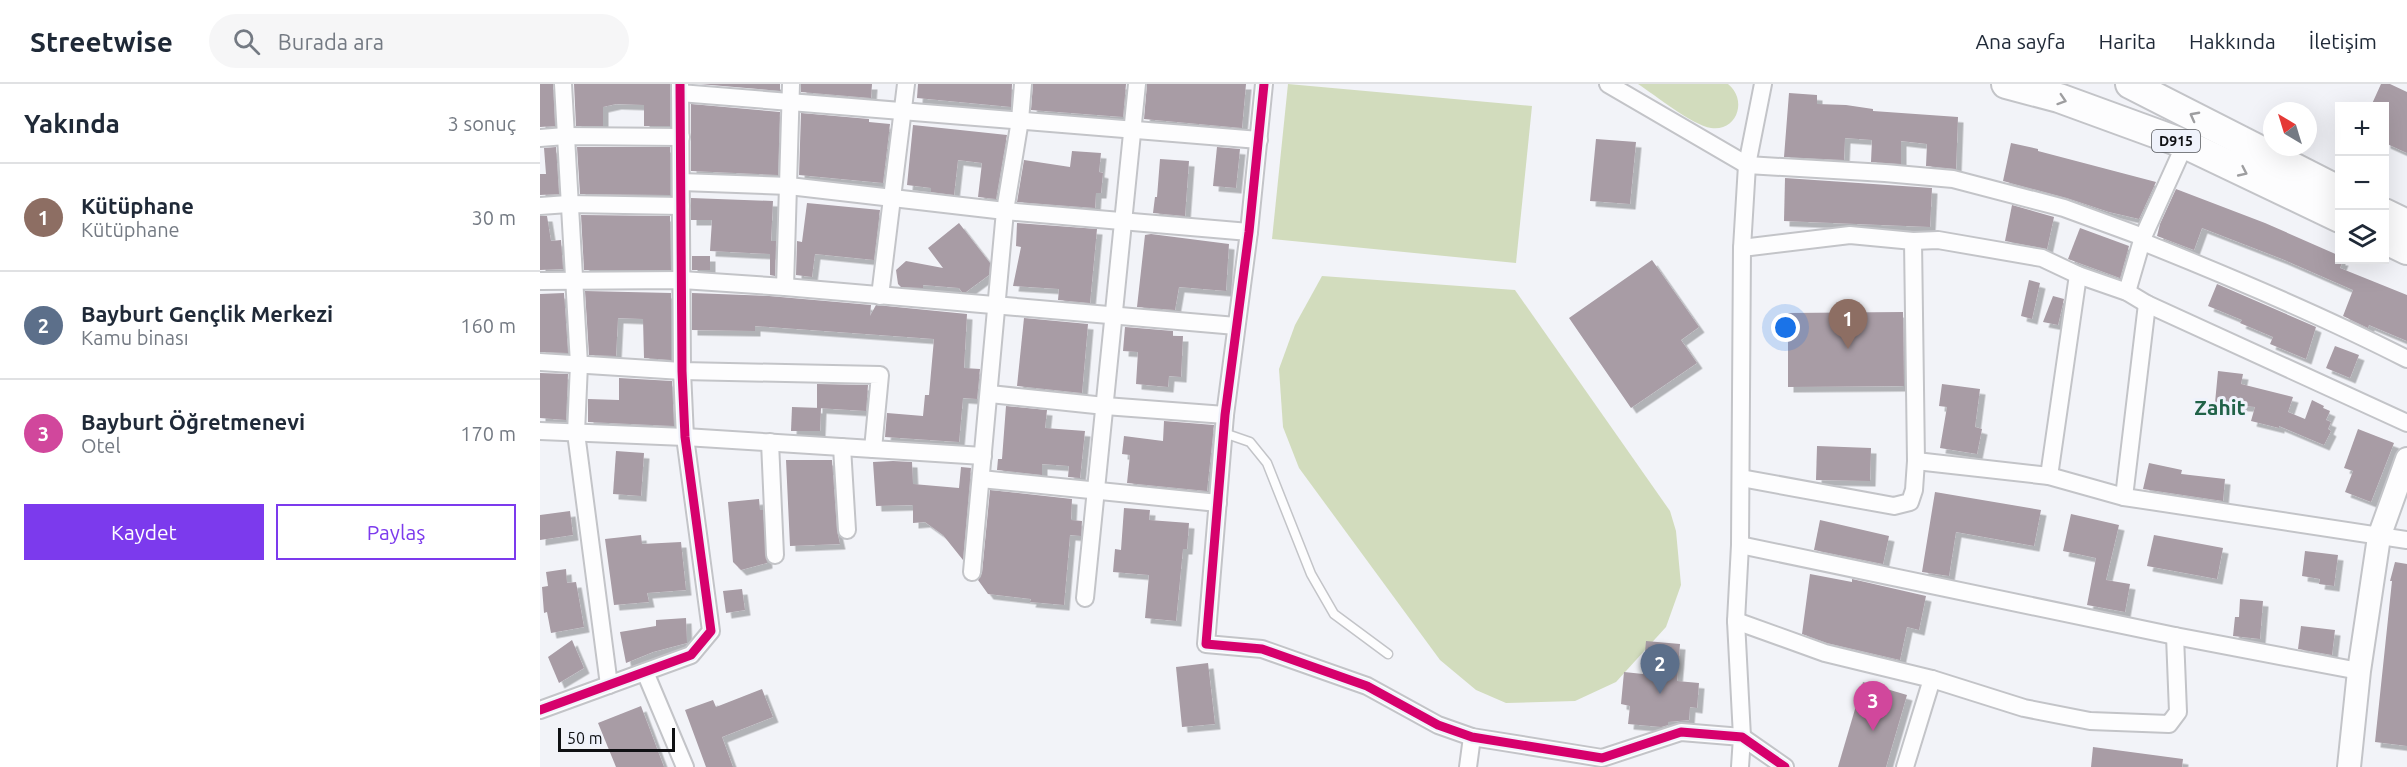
<!DOCTYPE html>
<html lang="tr">
<head>
<meta charset="utf-8">
<style>
	body { margin:0; font-family:Ubuntu,sans-serif; background:#f6f6f7; color:#1f2937 }
	.controls { position:absolute; right:18px; top:18px; display:grid; overflow:hidden; border-radius:0px; box-shadow:0 6px 24px #0002 }
	.controls button { width:54px; height:54px; display:grid; place-items:center; padding:0; border:0; border-bottom:2px solid #e0e1e3; background:#fff; color:#1f2937; font:30px sans-serif }
	.compass { position:absolute; left:1723px; top:18px; width:54px; height:54px; border-radius:50%; background:#fff; box-shadow:0 6px 24px #0002; rotate:322deg }
	.scale { position:absolute; left:18px; bottom:15px; width:117px; box-sizing:border-box; padding-left:6px; border:3px solid #0f1013; border-top:0; font-size:16px; line-height:21px; white-space:nowrap; color:#0f1013; -webkit-text-stroke:4px #eff2fb; paint-order:stroke }
	.you { position:absolute; left:1246px; top:244px; width:21px; height:21px; margin:-15px; border:4px solid #fff; border-radius:50%; background:#1a73e8; box-shadow:0 0 0 9px #1a73e833 }
	.badge { display:grid; place-items:center; width:39px; height:39px; border-radius:50%; background:#7c3aed; color:#fff; font-size:20px; font-weight:700 }
	.pin { position:absolute; translate:-50% -50px; filter:drop-shadow(0 2px 3px #0008) }
	.pin::after { content:''; position:absolute; top:32px; width:21px; height:18px; background:inherit; clip-path:polygon(0 0,100% 0,50% 100%) }
	.list { margin:0; padding:0; list-style:none }
	h2 { display:flex; justify-content:space-between; align-items:center; height:78px; margin:0; padding:0 24px; font-size:26px }
	h2 small { font-size:20px; font-weight:400; color:#747a83 }
	.list li { display:grid; grid-template-columns:39px 1fr auto; gap:18px; align-items:center; box-sizing:border-box; height:108px; padding:0 24px; border-top:2px solid #e0e1e3 }
	.list b { display:block; font-size:22px; white-space:nowrap }
	.list p { margin:0; font-size:20px; white-space:nowrap; color:#747a83 }
	.list em { font-size:20px; font-style:normal; color:#747a83 }
	.actions { display:flex; gap:12px; padding:18px 24px }
	.actions a { flex:1; padding:14px 0; border:2px solid #7c3aed; border-radius:0px; text-align:center; font-size:21px; color:#7c3aed }
	.actions .main { background:#7c3aed; color:#fff }
	.icon { flex:none; width:33px; height:33px; fill:none; stroke:currentColor; stroke-width:2; stroke-linecap:round; stroke-linejoin:round }
	.map { position:relative; flex:none; width:1867px; height:683px; overflow:hidden }
	header { display:flex; align-items:center; gap:36px; box-sizing:border-box; height:84px; padding:0 30px; background:#fff; border-bottom:2px solid #e0e1e3 }
	header strong { font-size:28px }
	nav { display:flex; gap:33px; margin-inline-start:auto; font-size:21px }
	.search { width:420px; height:54px; background:#f6f6f7; display:flex; align-items:center; gap:15px; box-sizing:border-box; padding:0 21px; border-radius:33px; color:#747a83; font-size:22px }
	main { display:flex }
	aside { flex:1; background:#fff }
	.map>svg:first-child { display:block }
</style>
</head>
<body>
<header>
<strong>Streetwise</strong>
<div class="search"><svg class="icon" aria-label="search" viewBox="0 0 24 24"><circle cx="10" cy="10" r="6"/><path d="M15 15l6 6"/></svg>Burada ara</div>
<nav><a>Ana sayfa</a><a>Harita</a><a>Hakkında</a><a>İletişim</a></nav>
</header>
<main>
<aside>
<h2>Yakında<small>3 sonuç</small></h2>
<ul class="list">
<li><span class="badge" style="background:#8d6e63">1</span><div><b>Kütüphane</b><p>Kütüphane</p></div><em>30 m</em></li>
<li><span class="badge" style="background:#5c6f8a">2</span><div><b>Bayburt Gençlik Merkezi</b><p>Kamu binası</p></div><em>160 m</em></li>
<li><span class="badge" style="background:#d1479c">3</span><div><b>Bayburt Öğretmenevi</b><p>Otel</p></div><em>170 m</em></li>
</ul>
<div class="actions"><a class="main">Kaydet</a><a>Paylaş</a></div>
</aside>
<div class="map">
<svg width="1867" height="683" viewBox="0 0 1867 683">
	<defs>
		<filter id="shadow"><feDropShadow dx="5.5" dy="5.5" stdDeviation="0" flood-color="#0004"/></filter>
	</defs>
	<rect width="100%" height="100%" fill="#f2f3f8"/>
	<g fill="#d2dcbd">
		<path d="M748,0L992,22L976,179L732,155Z"/>
		<path d="M1098,0H1188C1208,16 1197,48 1171,44C1152,41 1115,11 1098,0Z"/>
		<path d="M782,192L975,206L1130,427L1136,447L1141,501L1126,543L1076,598L1035,617L966,619L936,606L900,576L759,384L743,343L739,285L755,241Z"/>
	</g>
	<g fill="#a89ca5" filter="url(#shadow)">
		<path d="M0,0H13L15,42L0,43Z"/>
		<path d="M34,0H130V42H104V21L76,20L63,23V42H36Z"/>
		<path d="M159,0H240V7Z"/>
		<path d="M261,0H332L331,14L261,8Z"/>
		<path d="M378,0H472L471,23L377,14Z"/>
		<path d="M493,0H586L583,33L491,26Z"/>
		<path d="M607,0H706L702,44L604,35Z"/>
		<path d="M1841,0H1850L1867,8V69L1845,59V22H1831Z"/>
		<path d="M1249,9L1277,11V20L1306,21L1333,25V27L1418,33L1416,85L1386,82L1387,60L1361,57V80L1331,78L1332,56L1305,54L1304,76L1244,73Z"/>
		<path d="M151,20L240,28L238,91L151,87Z"/>
		<path d="M261,29L329,35V38L350,40L343,99L259,91Z"/>
		<path d="M373,41L467,51L456,115L438,113L442,79L418,76L414,111L391,108V104L367,101Z"/>
		<path d="M1056,55L1096,58L1090,120L1050,117Z"/>
		<path d="M1471,59L1498,65V67L1616,98L1599,135L1569,128L1527,114L1463,97Z"/>
		<path d="M16,63L19,110L0,111V90H6L4,64Z"/>
		<path d="M37,63H130V111L40,110Z"/>
		<path d="M677,63L700,65L696,104L673,102Z"/>
		<path d="M532,67L561,69L559,88L563,89L561,109H556L555,124L477,118L484,76L530,83Z"/>
		<path d="M620,75L649,77L645,132L613,129L615,113H617Z"/>
		<path d="M1245,94L1392,104L1390,143L1244,137Z"/>
		<path d="M1636,105L1725,139L1800,172V176H1803L1800,184L1867,211V257L1829,241L1828,244L1803,232L1813,206L1742,175L1662,144L1654,166L1617,152L1620,140Z"/>
		<path d="M151,114L233,117L231,157H236L235,192L230,191V170L170,167L172,136H151Z"/>
		<path d="M267,119L340,126L334,176L275,170L272,193L256,191L257,157L262,158Z"/>
		<path d="M1472,121L1514,133L1507,165L1465,157Z"/>
		<path d="M41,131L130,132L131,186H44Z"/>
		<path d="M0,132H7L11,157L21,156L23,185L0,186Z"/>
		<path d="M419,139L450,179L449,191L426,208H422L419,204L383,201V204L361,203L358,200L356,186L366,177L403,184L388,164Z"/>
		<path d="M477,139L557,145L550,219L518,216L519,205L473,202L481,163L476,162Z"/>
		<path d="M1540,144L1589,162L1580,194L1528,175Z"/>
		<path d="M611,150L689,160L686,207L639,203L635,226L597,223L605,151Z"/>
		<rect x="152" y="172" width="18" height="14"/>
		<path d="M1112,176L1159,243L1141,256L1157,279L1091,324L1029,234Z"/>
		<path d="M1489,196L1500,199L1492,235L1481,232Z"/>
		<path d="M1677,200L1776,243L1766,275L1730,260L1733,253L1700,239L1702,236L1668,222Z"/>
		<path d="M45,207L131,209V276L104,274L103,235L78,234L76,272L49,271Z"/>
		<path d="M24,209L28,269L0,268V210Z"/>
		<path d="M152,209L229,212L331,221L330,232L336,221L427,230L424,284L440,285L437,315L423,314L419,358L345,353L347,329L383,332L385,311H389L394,255L215,242V247L152,246Z"/>
		<path d="M1513,212L1524,215L1518,241L1503,238Z"/>
		<path d="M1363,228L1364,302L1248,303V229Z"/>
		<path d="M484,234L548,240L542,309L477,302Z"/>
		<path d="M585,243L633,247V252H643L641,293L629,292L628,303L596,300L598,268L583,267Z"/>
		<path d="M1795,262L1819,271L1810,294L1786,284Z"/>
		<path d="M1678,287L1703,290L1701,300L1753,313L1748,328L1765,335L1772,316L1784,322L1783,324L1790,327L1786,336L1791,338L1788,345L1791,347L1784,361L1739,342V344L1711,337L1715,323L1675,319Z"/>
		<path d="M0,289L28,290L26,336L0,334Z"/>
		<path d="M79,294L132,297L134,342L48,338V315L79,316Z"/>
		<path d="M277,300L328,301L326,327L277,324Z"/>
		<path d="M1402,300L1440,305L1435,343L1442,345L1437,370L1400,364L1407,323L1399,322Z"/>
		<path d="M466,322L507,326L505,344L545,347L540,394L528,393L529,382L502,380V391L457,386L458,375H462Z"/>
		<path d="M252,323L281,324L280,347H251Z"/>
		<path d="M624,337L674,341L667,407L587,399L590,371L582,370L584,352L623,357Z"/>
		<path d="M1818,345L1854,359L1831,418L1805,408L1813,387L1804,384Z"/>
		<path d="M1277,362L1331,364L1330,397L1276,396Z"/>
		<path d="M76,367L104,369L101,412L73,410Z"/>
		<path d="M246,376H292L297,447L300,460L250,462Z"/>
		<path d="M353,377L372,378L373,400L419,404L421,383L431,384L423,476L403,451L385,438L373,439V421L336,422L333,378Z"/>
		<path d="M1609,379L1642,386L1641,390L1685,395L1683,417L1603,405Z"/>
		<path d="M450,406L532,415L531,436L542,437L541,452L530,451L524,521L490,518L491,515L448,510L438,496L442,489Z"/>
		<path d="M1395,408L1501,426L1494,462L1416,448L1409,492L1382,488Z"/>
		<path d="M219,415L220,426H223L227,479L201,486L193,478L188,418Z"/>
		<path d="M584,424L610,426L609,436L649,439L647,465H643L636,537L605,534L609,491L573,488L575,465L581,466Z"/>
		<path d="M30,427L33,451L0,456V431Z"/>
		<path d="M1531,430L1579,441L1566,496L1590,500L1585,528L1547,521L1556,474L1523,467Z"/>
		<path d="M1280,436L1349,452L1343,480L1274,466Z"/>
		<path d="M101,451L102,460L141,458L146,506L107,509L109,518L74,521L65,455Z"/>
		<path d="M1614,451L1683,464L1677,495L1607,482Z"/>
		<path d="M1765,467L1798,471L1794,502L1779,500L1780,495L1762,492Z"/>
		<path d="M1855,478L1867,480V662L1835,658L1852,497H1850Z"/>
		<path d="M26,485L27,499L36,498L44,543L11,549L7,528L4,529L2,503L8,502L6,488Z"/>
		<path d="M1270,490L1312,498V495L1386,512L1379,546L1367,543L1360,576L1287,559L1262,550Z"/>
		<path d="M202,505L205,526L186,529L183,507Z"/>
		<path d="M1700,515L1723,517L1720,555L1693,552L1695,533H1699Z"/>
		<path d="M146,534L147,559L113,568L86,579L80,548L116,542V536Z"/>
		<path d="M1761,542L1795,546L1792,571L1758,565Z"/>
		<path d="M32,556L44,584L19,599L8,573Z"/>
		<path d="M1106,557L1140,560L1137,597L1159,599L1157,624L1150,623L1149,636L1128,638V641L1121,643L1088,640L1090,622L1081,620L1084,588L1103,590Z"/>
		<path d="M668,579L675,640L642,643L636,583Z"/>
		<path d="M1323,598L1367,611L1346,683H1298Z"/>
		<path d="M222,605L233,633L182,653L193,683H166L145,626L173,616L176,623Z"/>
		<path d="M101,622L124,683H76L58,639Z"/>
		<path d="M1553,663L1643,675L1642,683H1551Z"/>
	</g>
	<g fill="none" stroke-linecap="round" stroke-linejoin="round">
		<defs>
			<path id="lane" d="M684,349L710,358L727,379L771,490L794,530L848,570"/>
			<g id="street">
				<path d="M23,0L39,280L36,349L69,601"/>
				<path d="M724,0L709,148L685,331L666,560L722,565L827,602L898,641L932,653L1062,674L1141,648L1202,653L1245,683"/>
				<path d="M1068,0L1207,81L1345,89L1413,95L1524,124L1603,153"/>
				<path d="M140,9L719,56"/>
				<path d="M0,54L25,52L141,53"/>
				<path d="M141,98L249,102L465,127L709,148"/>
				<path d="M0,122L28,120L141,122"/>
				<path d="M1603,158C1693,194 1781,231 1867,275"/>
				<path d="M1202,164L1310,151L1373,157L1398,156L1502,174L1538,191L1587,208L1607,220L1867,339"/>
				<path d="M0,197L142,196L245,203L696,242"/>
				<path d="M245,203L251,0"/>
				<path d="M1587,208L1603,153L1645,60"/>
				<path d="M340,212L366,0"/>
				<path d="M0,278L142,287L340,291L333,365"/>
				<path d="M450,310L565,322L685,331"/>
				<path d="M0,347L145,353L443,372"/>
				<path d="M230,358L235,471"/>
				<path d="M302,363L307,446"/>
				<path d="M1376,377L1509,392L1584,413L1867,456"/>
				<path d="M1509,392L1538,191"/>
				<path d="M1201,394L1354,422L1370,418L1374,406L1376,377L1373,157"/>
				<path d="M441,395L678,419"/>
				<path d="M1584,413L1607,220"/>
				<path d="M1200,461L1635,552L1819,587"/>
				<path d="M432,488L465,127L480,36L483,0"/>
				<path d="M545,514L597,0"/>
				<path d="M1196,537L1285,569L1392,595L1484,624L1550,637L1629,640L1638,628L1635,552"/>
				<path d="M105,588L145,683"/>
				<path d="M0,626L151,571L171,547L145,353L142,287L140,0"/>
				<path d="M928,683L932,653"/>
				<path d="M1200,683L1202,653L1196,537L1200,461L1202,164L1207,81L1223,0"/>
				<path d="M1365,683L1392,595"/>
			</g>
			<path id="secondary" d="M1809,683L1819,587L1839,453L1867,375"/>
			<g id="highway">
				<path d="M1466,0L1519,14L1645,60L1800,134"/>
				<path d="M1590,0L1800,107"/>
				<path d="M1844,129L1867,140"/>
				<path d="M1844,155L1867,166"/>
			</g>
		</defs>
		<use href="#lane" stroke="#c3c4c8" stroke-width="11"/>
		<use href="#street" stroke="#c3c4c8" stroke-width="20"/>
		<use href="#secondary" stroke="#c3c4c8" stroke-width="26"/>
		<use href="#highway" stroke="#c3c4c8" stroke-width="32"/>
		<use href="#lane" stroke="#fdfdfe" stroke-width="8"/>
		<use href="#street" stroke="#fdfdfe" stroke-width="16"/>
		<use href="#secondary" stroke="#fdfdfe" stroke-width="22"/>
		<use href="#highway" stroke="#fdfdfe" stroke-width="28"/>
		<defs>
			<g id="cycleway">
				<path d="M724,0L709,148L685,331L666,560L722,565L827,602L898,641L932,653L1062,674L1141,648L1202,653L1245,683"/>
				<path d="M0,626L151,571L171,547L145,353L142,287L140,0"/>
			</g>
		</defs>
		<use href="#cycleway" stroke="#eff2fb" stroke-width="13"/>
		<use href="#cycleway" stroke="#d6006c" stroke-width="9"/>
	</g>
	<defs><path id="oneway-chevron" d="M-2-3.5L2.5 0L-2 3.5" fill="none" stroke-width="1.6" stroke-linecap="round" stroke-linejoin="round" transform="scale(1.5)"/></defs>
	<g stroke="#9e9ea0">
		<use href="#oneway-chevron" transform="translate(1522 16) rotate(18)"/>
		<use href="#oneway-chevron" transform="translate(1654 32) rotate(-152)"/>
		<use href="#oneway-chevron" transform="translate(1703 88) rotate(25)"/>
	</g>
	<g text-anchor="middle" stroke-width="6" stroke-linejoin="round" paint-order="stroke">
		<rect fill="#eff2fb" stroke="#525459" stroke-width="1.5" x="1612" y="46" width="48" height="22" rx="4.5"/>
		<g font-size="14" font-weight="bold" fill="#0f1013">
			<text x="1636" y="62">D915</text>
		</g>
		<g font-size="21" font-weight="bold" fill="#206248" stroke="#eff2fb">
			<text x="1680" y="331">Zahit</text>
		</g>
	</g>
</svg>
<div class="controls">
<button>+</button>
<button>−</button>
<button><svg class="icon" aria-label="layers" viewBox="0 0 24 24"><path d="M12 4l9 5-9 5-9-5zM3 14l9 5 9-5"/></svg></button>
</div>
<svg class="compass" viewBox="-18 -18 36 36"><path d="M0-13l5 13h-10z" fill="#e53935"/><path d="M0 13l5-13h-10z" fill="#747a83"/></svg>
<div class="scale">50 m</div>
<div class="you"></div>
<div class="pin badge" style="left:1308px;top:265px;background:#8d6e63">1</div>
<div class="pin badge" style="left:1120px;top:610px;background:#5c6f8a">2</div>
<div class="pin badge" style="left:1333px;top:647px;background:#d1479c">3</div>
</div>
</main>
</body>
</html>
